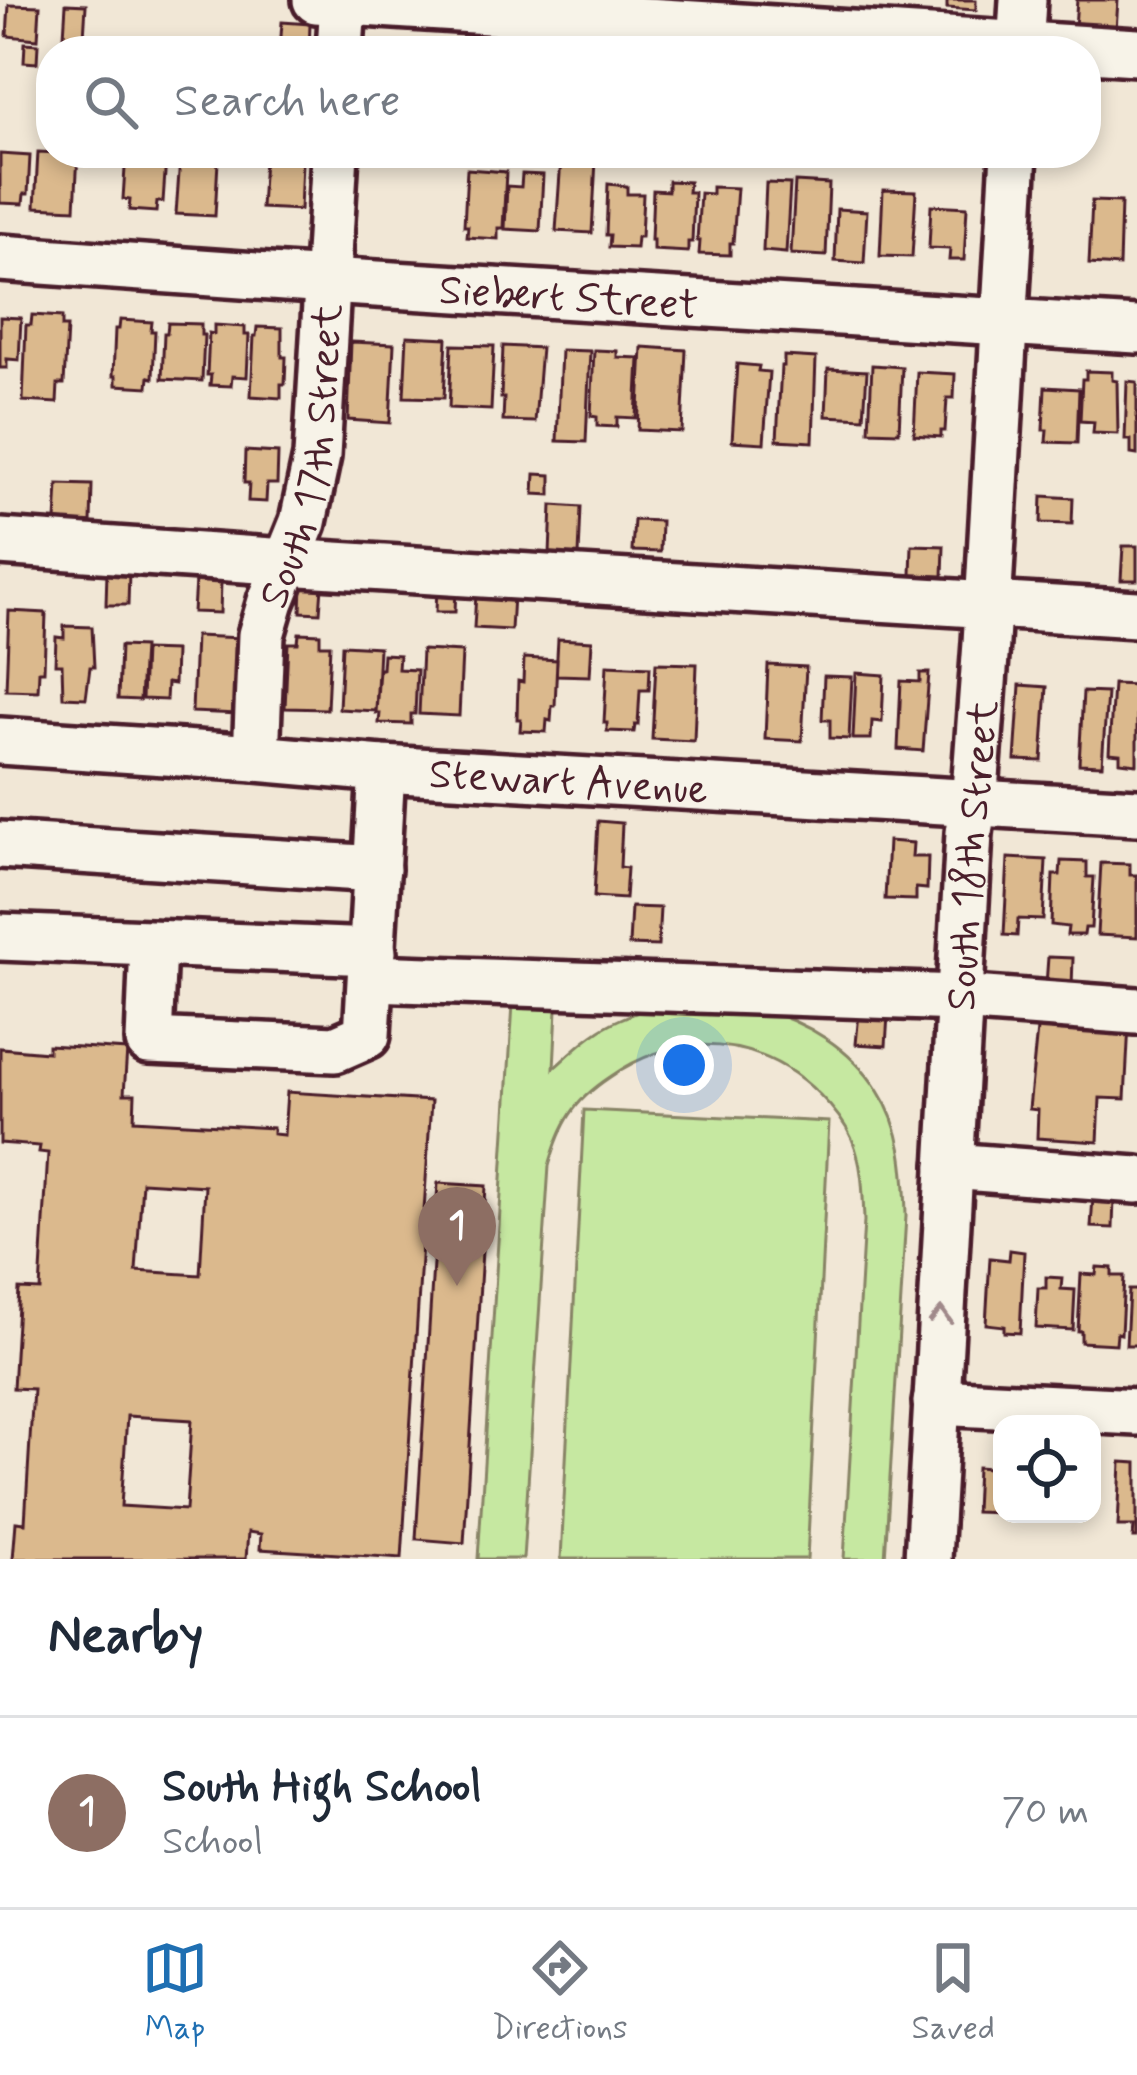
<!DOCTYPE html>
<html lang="en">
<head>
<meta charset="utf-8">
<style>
	body { margin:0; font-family:Mynerve,sans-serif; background:#f6f6f7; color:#1f2937 }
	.controls { position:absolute; right:36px; bottom:36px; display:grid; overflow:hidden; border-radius:24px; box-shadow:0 6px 18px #0003 }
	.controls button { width:108px; height:108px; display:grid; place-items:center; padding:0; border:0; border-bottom:3px solid #e0e1e3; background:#fff; color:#1f2937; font:60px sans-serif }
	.you { position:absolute; left:684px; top:1065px; width:42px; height:42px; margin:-30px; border:9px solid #fff; border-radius:50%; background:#1a73e8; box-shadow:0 0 0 18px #1a73e833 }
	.badge { display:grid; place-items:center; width:78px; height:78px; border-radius:50%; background:#1f6fb2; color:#fff; font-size:39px; font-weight:700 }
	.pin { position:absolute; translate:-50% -99px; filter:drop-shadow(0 3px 6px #0008) }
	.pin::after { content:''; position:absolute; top:63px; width:42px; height:36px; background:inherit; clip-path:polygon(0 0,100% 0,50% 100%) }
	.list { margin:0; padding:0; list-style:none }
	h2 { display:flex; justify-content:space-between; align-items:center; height:156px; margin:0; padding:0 48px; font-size:51px }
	h2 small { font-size:39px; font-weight:400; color:#747a83 }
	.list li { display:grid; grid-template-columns:78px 1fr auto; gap:36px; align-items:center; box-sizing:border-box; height:192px; padding:0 48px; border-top:3px solid #e0e1e3 }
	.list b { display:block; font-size:45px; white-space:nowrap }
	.list p { margin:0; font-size:39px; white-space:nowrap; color:#747a83 }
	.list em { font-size:39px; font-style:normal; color:#747a83 }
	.icon { flex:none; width:66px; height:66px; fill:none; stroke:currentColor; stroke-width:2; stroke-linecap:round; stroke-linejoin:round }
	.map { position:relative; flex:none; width:1137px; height:1559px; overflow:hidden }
	.search { position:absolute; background:#fff; box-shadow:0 6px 18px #0003; left:36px; right:36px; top:36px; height:132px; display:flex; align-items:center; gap:30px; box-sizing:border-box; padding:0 42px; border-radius:48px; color:#747a83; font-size:45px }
	.sheet { height:348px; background:#fff }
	nav { display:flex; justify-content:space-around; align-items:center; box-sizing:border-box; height:168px; border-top:3px solid #e0e1e3; background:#fff; font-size:33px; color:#747a83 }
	nav a { display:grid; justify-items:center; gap:6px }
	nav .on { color:#1f6fb2 }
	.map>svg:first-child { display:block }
</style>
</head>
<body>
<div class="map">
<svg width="1137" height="1559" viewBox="0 0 1137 1559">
	<rect width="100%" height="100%" fill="#f1e7d6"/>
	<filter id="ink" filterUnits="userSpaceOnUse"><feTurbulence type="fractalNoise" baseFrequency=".00833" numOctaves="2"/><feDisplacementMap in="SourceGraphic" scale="24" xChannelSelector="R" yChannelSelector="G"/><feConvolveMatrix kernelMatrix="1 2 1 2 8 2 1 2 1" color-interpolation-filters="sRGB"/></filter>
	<g filter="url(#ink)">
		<g fill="#c6e8a1" stroke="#888466" stroke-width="3">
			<path d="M514,988L558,990L554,1068C572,1052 590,1034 612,1023C699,979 825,1007 878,1091C903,1129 905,1172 906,1216L885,1559H844L864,1221C863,1194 863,1165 852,1139C845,1123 832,1107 820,1095C761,1036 678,1029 610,1077C595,1087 580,1099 570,1115C560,1130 554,1148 549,1166L523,1559H478Z"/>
			<path d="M584,1110L829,1122L807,1559H561Z"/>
		</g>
		<g fill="#dbb98d" stroke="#4a1f2b" stroke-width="3" fill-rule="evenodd">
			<path d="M947,0H976V10L947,8Z"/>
			<path d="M1077,0H1118L1116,30L1075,27Z"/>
			<path d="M66,4L86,5L84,37L64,36Z"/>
			<path d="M9,5L40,6L38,39L7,36Z"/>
			<path d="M282,22L310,24L309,51H280Z"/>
			<path d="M563,35L583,36L582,51H562Z"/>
			<path d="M25,43L38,44L37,63L24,62Z"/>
			<path d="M38,152L78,154L75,209L35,207Z"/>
			<path d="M126,153H146V157L166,158L163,202H157L156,212L129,210L130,200L123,199Z"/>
			<path d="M0,154L30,156L28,194H24L23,204L0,203Z"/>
			<path d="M180,159L218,161L215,216L176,214Z"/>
			<path d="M264,159L302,161L300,210L261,208Z"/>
			<path d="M561,159L596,160L592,233L556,231Z"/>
			<path d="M467,169L506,172L503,228H498V239L467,237L468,226H464Z"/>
			<path d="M522,174L543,175L540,231L505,229L507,186L521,187Z"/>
			<path d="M668,181L689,182L688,192H694L692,242H688V252L653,250V240H651L653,190L668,191Z"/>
			<path d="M795,182L829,184L826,256L791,254Z"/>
			<path d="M766,183L790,184L786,253L763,251Z"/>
			<path d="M608,184L627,186V194H643L641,237H637L636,248L609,247L610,235H606Z"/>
			<path d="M712,187L737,188L733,243H730V255L699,254L700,241H697L700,193L712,194Z"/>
			<path d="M883,190L916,191L912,257L880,256Z"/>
			<path d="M1092,201L1121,202L1119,266L1089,264Z"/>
			<path d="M931,205L967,207L964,260H949L950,249L929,248Z"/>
			<path d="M837,209L867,211L864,263L835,261Z"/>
			<path d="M32,315L62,317V327H67L64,384H58L57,403L23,401L26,325H31Z"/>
			<path d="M0,317L21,318L19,360L7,359V368H0Z"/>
			<path d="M120,320L152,322L151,331H155L153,378L149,377L148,387L116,385V376H113L115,329H119Z"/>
			<path d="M168,323L201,324V335H204L202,381L162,379L164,333H167Z"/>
			<path d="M214,325L245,327V335H249L247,377L232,376L231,386L210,385L211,375H207L209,333L214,334Z"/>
			<path d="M257,327L282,328V357H286L285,384H281V398L251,396L254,336H256Z"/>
			<path d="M407,336L447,338L444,398L404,397Z"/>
			<path d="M351,342L394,344L390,423L348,420Z"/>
			<path d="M452,345L494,346L491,410L449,408Z"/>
			<path d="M503,346L541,348L535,422L503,421L504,398H501Z"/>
			<path d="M642,347L686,350L682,432L638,430Z"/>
			<path d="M561,350L590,351L586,442L557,441Z"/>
			<path d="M594,350L617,351V357L639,358L636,418L617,417V427L597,426V417L591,416Z"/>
			<path d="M784,356L816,358L813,442L777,440L781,366H784Z"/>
			<path d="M737,364L759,366L758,371L769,372L764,443L732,441Z"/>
			<path d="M872,365L902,367L899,432L869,431Z"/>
			<path d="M828,369L867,371L864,418L826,416Z"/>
			<path d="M1086,371L1112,372V380L1117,381L1118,434L1093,433L1094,422L1080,421L1082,379H1086Z"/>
			<path d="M917,372L955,374L954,398H947L945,431H941V437L914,435Z"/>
			<path d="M1127,381L1137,382V455L1131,454V440H1125Z"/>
			<path d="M1045,387L1079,389L1077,443L1046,442L1047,430H1043Z"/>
			<path d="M245,451L278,453L277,484H267L266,502L248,501L249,483H244Z"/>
			<path d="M535,474L551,475V495L534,494Z"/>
			<path d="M58,484L92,485L91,523L56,522Z"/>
			<path d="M1042,496L1073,498L1072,524L1041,523Z"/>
			<path d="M552,505L581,507L579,556L550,554Z"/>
			<path d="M634,520L661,521L660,552L632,551Z"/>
			<path d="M912,545L944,546L943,576L911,575Z"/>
			<path d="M1123,546H1137V580H1121Z"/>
			<path d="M107,571L129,572L128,605H106Z"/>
			<path d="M195,580L221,582L220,613L193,612Z"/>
			<path d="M302,584L322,586L320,613L301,612Z"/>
			<path d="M437,586L456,587L455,612H436Z"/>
			<path d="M476,593L513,595L511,630L474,628Z"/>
			<path d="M9,611L46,613L44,671H39L38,691L6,690Z"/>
			<path d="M64,626L92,627L94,667H90L86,698L63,697L62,664H55L56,637L64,638Z"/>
			<path d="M299,633L320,634V645H330L327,709L285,708L288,643H298Z"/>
			<path d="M195,636L242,638L239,714L192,712Z"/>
			<path d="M558,639L592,641L590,676L556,675Z"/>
			<path d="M342,645L379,647L376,711L339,709Z"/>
			<path d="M120,646L143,647L140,700L118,699Z"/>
			<path d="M144,650L175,651L174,684L167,683L166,700L142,699Z"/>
			<path d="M422,650L462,652L459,716L419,714Z"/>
			<path d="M383,654L399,655L398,669L417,670L415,714H411V724L379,723L380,713H376L379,669H382Z"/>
			<path d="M524,658L557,660L555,706H552L551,721L547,720L546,732L520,731L521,719H517L518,681L523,682Z"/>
			<path d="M656,663L697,664L694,741L652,739Z"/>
			<path d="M607,665L650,667L649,690H640L638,725H635L634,732L607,731V723H604Z"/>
			<path d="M768,665L806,667L802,741L765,739Z"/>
			<path d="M856,673L884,675L882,722L872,721L871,739H853Z"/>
			<path d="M920,673H929L923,751L898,749L901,681L920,682Z"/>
			<path d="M824,676L852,677L849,739L830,738V720H822Z"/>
			<path d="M1113,684L1137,685V764L1120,762V754L1109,753Z"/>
			<path d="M1020,685L1047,687L1042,761L1015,760Z"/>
			<path d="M1083,692L1107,693L1102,765L1079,764Z"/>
			<path d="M598,821L622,823L620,867L627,868L625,899L594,897Z"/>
			<path d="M888,841L913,843L912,857H928L927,889L916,888V900L885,899Z"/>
			<path d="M1008,858L1046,860L1043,920L1018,919L1017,936L1004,935Z"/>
			<path d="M1061,861L1087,862V877H1094L1091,928H1085L1084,935H1067L1068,927L1051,925L1053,875H1060Z"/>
			<path d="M1101,863L1130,864V875H1137V937L1097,935Z"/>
			<path d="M631,907L660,908L658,946L629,945Z"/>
			<path d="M1048,957L1073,958L1072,987L1046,985Z"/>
			<path d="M859,1013L888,1015L886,1046L856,1044Z"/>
			<path d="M1038,1019L1129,1024L1125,1099L1100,1098L1098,1142L1037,1138L1038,1110L1029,1109Z"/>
			<path d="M48,1045L127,1050L124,1094H135L134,1120L273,1128V1134L284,1135L287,1092L431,1101L402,1558L260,1549L261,1534L248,1532L246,1559H13L16,1522L25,1523L33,1389L13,1388L19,1289L40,1290L48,1153L39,1152L40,1146L0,1143V1048L48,1052ZM142,1182L205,1186L200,1275L136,1271ZM127,1416L192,1420L186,1510L121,1506Z"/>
			<path d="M438,1183L486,1186L464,1543L416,1539Z"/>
			<path d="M1093,1197L1114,1198L1113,1228L1091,1227Z"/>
			<path d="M1010,1250L1024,1252L1020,1333L1004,1332V1326L986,1324L990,1258L1009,1260Z"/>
			<path d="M1097,1267L1112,1268V1276H1124L1121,1334L1117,1333L1116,1344L1081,1342V1331H1078L1081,1274L1096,1275Z"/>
			<path d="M1046,1277L1062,1278L1061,1289L1075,1290L1073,1330L1036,1328L1038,1288H1046Z"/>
			<path d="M1129,1290H1137V1345H1126Z"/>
			<path d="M1121,1462L1137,1463V1538H1133L1134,1526H1118Z"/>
			<path d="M977,1467L1002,1469V1513L975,1512Z"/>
		</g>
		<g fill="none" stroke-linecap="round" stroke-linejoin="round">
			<defs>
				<g id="minor">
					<path d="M316,0L1137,52"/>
					<path d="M340,51L343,0"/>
					<path d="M1020,51L1023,0"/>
					<path id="s1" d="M0,258L327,281L1137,330"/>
					<path d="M0,542L286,562L1137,614"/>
					<path id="s2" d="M0,741L256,758L382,769L1137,812"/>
					<path id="s3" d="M256,758L261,635L271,601L303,522L317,456L335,153"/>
					<path d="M0,845L377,869"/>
					<path d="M0,937L373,952"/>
					<path d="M153,945L149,1041L335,1049L367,1035L382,769"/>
					<path d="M372,978L959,998L1137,1011"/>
					<path d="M950,1166L1137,1180"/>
					<path d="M936,1402L1137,1412"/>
					<path id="s4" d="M928,1559L969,833L975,791L986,643L1014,153"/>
				</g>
			</defs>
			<use href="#minor" stroke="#4a1f2b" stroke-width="54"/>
			<use href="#minor" stroke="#f7f3e8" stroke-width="45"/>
		</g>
		<defs><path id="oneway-chevron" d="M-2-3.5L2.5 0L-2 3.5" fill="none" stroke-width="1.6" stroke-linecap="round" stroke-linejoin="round" transform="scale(3)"/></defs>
		<use stroke="#a0898a" href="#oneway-chevron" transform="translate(941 1316) rotate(-87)"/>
	</g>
	<g text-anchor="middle" stroke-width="9" stroke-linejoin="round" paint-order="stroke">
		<g font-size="42" fill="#4a1f2b" stroke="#f7f3e8">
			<text dy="15" stroke="none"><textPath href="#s1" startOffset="570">Siebert Street</textPath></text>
			<text dy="15" stroke="none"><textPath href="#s3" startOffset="309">South 17th Street</textPath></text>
			<text dy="15" stroke="none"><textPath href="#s2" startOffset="570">Stewart Avenue</textPath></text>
			<text dy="15" stroke="none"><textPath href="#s4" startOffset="705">South 18th Street</textPath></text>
		</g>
	</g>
</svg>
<div class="controls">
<button><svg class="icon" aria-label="locate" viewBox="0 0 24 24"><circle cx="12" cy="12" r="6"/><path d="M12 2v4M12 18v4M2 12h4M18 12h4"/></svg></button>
</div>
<div class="you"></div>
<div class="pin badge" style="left:457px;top:1286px;background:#8d6e63">1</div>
<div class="search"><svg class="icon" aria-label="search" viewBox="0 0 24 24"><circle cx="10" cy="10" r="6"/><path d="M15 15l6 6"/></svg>Search here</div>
</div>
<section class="sheet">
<h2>Nearby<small></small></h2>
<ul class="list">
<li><span class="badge" style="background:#8d6e63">1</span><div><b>South High School</b><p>School</p></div><em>70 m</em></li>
</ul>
</section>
<nav>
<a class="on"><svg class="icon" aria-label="map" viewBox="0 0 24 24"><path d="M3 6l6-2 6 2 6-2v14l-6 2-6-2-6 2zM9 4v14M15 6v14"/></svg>Map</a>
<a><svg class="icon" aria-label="directions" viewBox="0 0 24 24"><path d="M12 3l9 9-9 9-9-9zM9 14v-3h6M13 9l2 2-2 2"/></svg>Directions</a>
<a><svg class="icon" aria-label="saved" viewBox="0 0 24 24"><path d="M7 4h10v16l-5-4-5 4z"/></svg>Saved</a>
</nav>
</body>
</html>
